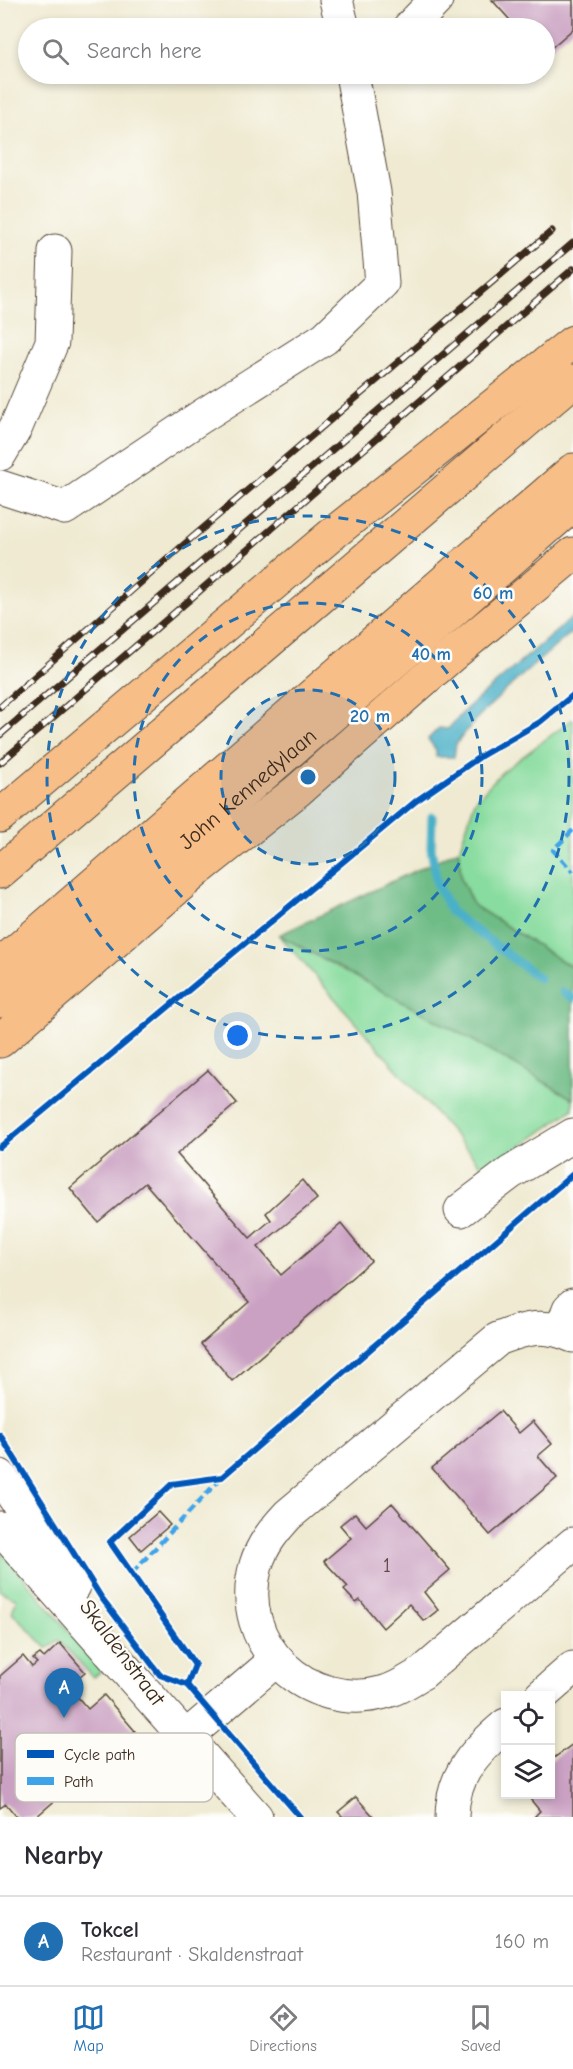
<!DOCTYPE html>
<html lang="en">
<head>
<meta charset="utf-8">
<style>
	body { margin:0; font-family:"Comic Neue",sans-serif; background:#f2f2f3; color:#2b2b33 }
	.controls { position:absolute; right:18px; bottom:18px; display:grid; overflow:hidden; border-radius:0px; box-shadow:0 3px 9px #0003 }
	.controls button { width:54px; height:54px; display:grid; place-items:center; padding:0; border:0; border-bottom:2px solid #e1e1e2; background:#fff; color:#2b2b33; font:30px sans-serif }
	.you { position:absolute; left:238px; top:1036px; width:21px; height:21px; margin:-15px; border:4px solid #fff; border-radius:50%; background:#1a73e8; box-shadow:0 0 0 9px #1a73e833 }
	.badge { display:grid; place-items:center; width:39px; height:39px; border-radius:50%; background:#1f6fb2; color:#fff; font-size:20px; font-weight:700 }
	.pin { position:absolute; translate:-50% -50px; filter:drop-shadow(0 2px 3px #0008) }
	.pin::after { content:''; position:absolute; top:32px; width:21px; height:18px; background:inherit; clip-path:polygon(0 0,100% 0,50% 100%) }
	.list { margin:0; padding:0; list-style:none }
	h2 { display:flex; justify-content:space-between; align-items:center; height:78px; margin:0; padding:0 24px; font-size:26px }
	h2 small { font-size:20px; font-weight:400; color:#7c7c81 }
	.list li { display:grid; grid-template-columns:39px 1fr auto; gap:18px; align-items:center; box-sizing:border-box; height:90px; padding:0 24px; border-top:2px solid #e1e1e2 }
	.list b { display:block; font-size:22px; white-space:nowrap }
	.list p { margin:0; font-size:20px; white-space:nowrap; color:#7c7c81 }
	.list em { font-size:20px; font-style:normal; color:#7c7c81 }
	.icon { flex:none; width:33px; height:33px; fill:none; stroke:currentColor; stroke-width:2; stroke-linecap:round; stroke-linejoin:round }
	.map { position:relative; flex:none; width:573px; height:1817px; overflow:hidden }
	.search { position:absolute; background:#fff; box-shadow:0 3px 9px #0003; left:18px; right:18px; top:18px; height:66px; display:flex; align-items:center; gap:15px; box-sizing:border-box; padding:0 21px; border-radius:33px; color:#7c7c81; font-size:22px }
	.sheet { height:168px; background:#fff }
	nav { display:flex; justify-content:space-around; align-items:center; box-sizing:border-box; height:84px; border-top:2px solid #e1e1e2; background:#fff; font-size:16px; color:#7c7c81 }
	nav a { display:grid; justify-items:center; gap:3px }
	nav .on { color:#1f6fb2 }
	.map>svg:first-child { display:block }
</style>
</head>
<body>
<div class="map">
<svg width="573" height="1817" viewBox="0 0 573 1817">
	<rect width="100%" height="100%" fill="#fdfcf7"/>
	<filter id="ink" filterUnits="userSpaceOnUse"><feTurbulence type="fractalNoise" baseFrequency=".0167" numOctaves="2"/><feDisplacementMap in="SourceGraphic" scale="12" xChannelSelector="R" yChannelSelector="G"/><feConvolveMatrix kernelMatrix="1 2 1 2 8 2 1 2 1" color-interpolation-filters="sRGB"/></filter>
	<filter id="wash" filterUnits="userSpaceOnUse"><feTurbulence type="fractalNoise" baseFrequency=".008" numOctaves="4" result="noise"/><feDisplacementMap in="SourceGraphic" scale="24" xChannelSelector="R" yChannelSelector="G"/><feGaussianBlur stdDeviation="1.35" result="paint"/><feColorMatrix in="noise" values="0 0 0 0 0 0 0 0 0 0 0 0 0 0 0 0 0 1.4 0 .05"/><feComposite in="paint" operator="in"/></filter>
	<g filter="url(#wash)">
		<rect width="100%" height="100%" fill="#efead1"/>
		<g fill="#88dc9f" stroke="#62835e" stroke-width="1.5">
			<path d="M573,719V968L473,905L461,878L459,850L475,801L502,772Z"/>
			<path d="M279,935L476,1042L573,1099V1109L486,1171Z"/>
			<path d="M0,1550L103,1671L93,1677L59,1640L47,1648L12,1612L17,1599L0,1591Z"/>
		</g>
		<path fill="#6ebc86" stroke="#547352" stroke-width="1.5" d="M459,850L461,878L473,905L573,968V1099L476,1042L279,935Z"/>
		<path fill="#49b0c8" stroke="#426d73" stroke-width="1.5" d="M573,617V631L520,677L478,717L456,744L454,757H436V750L428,739L439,728L448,729L466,709Z"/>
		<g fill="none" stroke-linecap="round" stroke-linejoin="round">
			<g stroke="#49b0c8" stroke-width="9">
				<path d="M432,817L431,848L437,884L451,912L539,978"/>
				<path d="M563,992L573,998"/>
			</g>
		</g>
		<g id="blocks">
			<g fill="#caa1c3">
				<path d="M492,0H573V29L544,54V28H517Z"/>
				<path d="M208,1070L237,1103L177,1154L250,1238L271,1220L266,1213L302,1180L317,1199L258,1247L281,1275L341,1224L371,1261L232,1381L201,1344L249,1302L145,1183L98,1222L70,1188Z"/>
				<path d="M500,1411L519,1433L533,1421L552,1444L538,1456L557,1478L490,1535L432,1468Z"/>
				<path d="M392,1503L450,1570L424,1592L438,1610L424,1621L409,1604L383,1628L360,1600L356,1603L344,1590L348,1587L324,1561L351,1538L340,1525L355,1513L366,1526Z"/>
				<path d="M158,1512L170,1525L141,1550L130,1536Z"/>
				<path d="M60,1643L85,1672L68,1686L88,1709L104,1695L135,1731L36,1817H17L6,1804L0,1808V1676L23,1656L32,1667L37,1663L33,1659L40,1654L44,1658Z"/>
				<path d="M573,1744V1817H534L540,1811L526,1794H550V1761Z"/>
				<path d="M356,1797L374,1817H343L338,1812Z"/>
			</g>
		</g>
	</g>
	<g filter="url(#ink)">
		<use href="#blocks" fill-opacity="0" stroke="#564739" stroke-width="1.5"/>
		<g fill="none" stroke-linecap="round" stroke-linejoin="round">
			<defs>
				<g id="minor">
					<path d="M336,0L343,28"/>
					<path d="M409,28L436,0"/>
					<path d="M0,454L16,427L52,342L55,251"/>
					<path d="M0,487L65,508L199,418L325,338L382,283L374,192L352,74"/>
					<path d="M461,1210L510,1173L573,1135"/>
					<path d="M561,1331L569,1309L573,1305"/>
					<path d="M573,1336C544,1323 526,1328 498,1339L288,1515C274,1530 262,1545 256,1565C233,1644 308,1714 385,1692C399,1688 410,1680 422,1673L573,1544"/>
					<path d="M0,1476L74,1586"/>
					<path d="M0,1528L256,1817"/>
					<path d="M541,1696L573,1668"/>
					<path d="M186,1737L276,1660"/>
					<path d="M452,1817C452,1775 476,1750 506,1725"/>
				</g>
				<g id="highway">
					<path d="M0,816L336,531L573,342"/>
					<path d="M0,872L573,381"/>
					<path d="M0,965L573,470"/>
					<path id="s1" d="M0,1001L430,631L573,505"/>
					<path d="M0,1041L200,868L297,791L451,656L573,554"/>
				</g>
			</defs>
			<use href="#minor" stroke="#564739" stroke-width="35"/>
			<use href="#highway" stroke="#564739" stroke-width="35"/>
			<use href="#minor" stroke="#fff" stroke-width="33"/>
			<use href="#highway" stroke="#f7be88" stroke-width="33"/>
			<defs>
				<g id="rail">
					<path d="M0,707L181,547L552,231"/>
					<path d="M0,735L573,243"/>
					<path d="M0,763L573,269"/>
				</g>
			</defs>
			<use href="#rail" stroke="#3b2a1e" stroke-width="7"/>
			<use href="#rail" stroke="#fdfcf7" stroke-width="4.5" stroke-dasharray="14" stroke-linecap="butt"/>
			<g stroke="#3fa3ea" stroke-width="4.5" stroke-dasharray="9 4.5" stroke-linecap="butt">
				<path d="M573,830L553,850L573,872"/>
				<path d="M132,1573L222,1477"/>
			</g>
			<defs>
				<g id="cycleway">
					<path d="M0,1147L416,801L481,756L540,722L573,695"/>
					<path d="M0,1435L101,1597L160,1675L187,1685L300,1817"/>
					<path d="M187,1685L195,1665L110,1542L172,1484L222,1477L573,1174"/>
				</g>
			</defs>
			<use href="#cycleway" stroke="#fdfcf7" stroke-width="10"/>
			<use href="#cycleway" stroke="#0057b8" stroke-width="6"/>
		</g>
	</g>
	<circle cx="308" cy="777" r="87" fill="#1f6fb2" fill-opacity=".12"/>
	<g fill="none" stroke="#1f6fb2" stroke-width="3" stroke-dasharray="10 8">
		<circle cx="308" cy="777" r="87"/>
		<circle cx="308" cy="777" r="174"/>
		<circle cx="308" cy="777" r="261"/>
	</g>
	<g text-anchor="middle" stroke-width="5" stroke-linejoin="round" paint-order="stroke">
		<g font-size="20" fill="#5f4847">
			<text x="387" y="1572">1</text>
		</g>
		<g font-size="22" fill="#3b2a1e" stroke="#fdfcf7">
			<text dy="8" stroke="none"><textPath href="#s1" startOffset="326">John Kennedylaan</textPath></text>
			<text transform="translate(123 1652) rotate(53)" y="8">Skaldenstraat</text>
		</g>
	</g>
	<rect x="15" y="1733" width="198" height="69" rx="9" fill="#fdfcf7" stroke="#c3bdb6" stroke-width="1.5"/>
	<rect x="27" y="1750" width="27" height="8" fill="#0057b8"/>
	<rect x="27" y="1777" width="27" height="8" fill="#3fa3ea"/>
	<g font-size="16" fill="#3b2a1e">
		<text x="64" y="1760">Cycle path</text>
		<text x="64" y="1787">Path</text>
	</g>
	<circle cx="308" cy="777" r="9" fill="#1f6fb2" stroke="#fdfcf7" stroke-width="3"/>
	<g font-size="18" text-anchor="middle" font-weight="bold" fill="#1f6fb2" stroke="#fdfcf7" stroke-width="5" stroke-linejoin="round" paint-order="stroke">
		<text x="493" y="599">60 m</text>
		<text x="431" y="660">40 m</text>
		<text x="370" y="722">20 m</text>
	</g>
</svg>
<div class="controls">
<button><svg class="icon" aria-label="locate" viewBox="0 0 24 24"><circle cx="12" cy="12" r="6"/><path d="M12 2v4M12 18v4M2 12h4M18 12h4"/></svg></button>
<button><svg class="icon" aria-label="layers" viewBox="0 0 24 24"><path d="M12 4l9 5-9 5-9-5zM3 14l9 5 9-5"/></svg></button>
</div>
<div class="you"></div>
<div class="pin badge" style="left:64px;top:1718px">A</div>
<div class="search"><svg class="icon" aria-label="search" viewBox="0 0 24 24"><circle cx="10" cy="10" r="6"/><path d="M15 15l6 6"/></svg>Search here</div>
</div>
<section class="sheet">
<h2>Nearby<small></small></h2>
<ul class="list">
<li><span class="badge">A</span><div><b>Tokcel</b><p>Restaurant · Skaldenstraat</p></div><em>160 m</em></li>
</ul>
</section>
<nav>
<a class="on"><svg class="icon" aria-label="map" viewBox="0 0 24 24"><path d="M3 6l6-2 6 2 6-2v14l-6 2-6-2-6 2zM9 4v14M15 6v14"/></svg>Map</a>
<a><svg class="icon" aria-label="directions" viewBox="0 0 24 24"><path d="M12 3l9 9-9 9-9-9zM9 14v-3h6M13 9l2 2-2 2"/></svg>Directions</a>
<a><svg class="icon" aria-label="saved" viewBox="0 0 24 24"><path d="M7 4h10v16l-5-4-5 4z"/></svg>Saved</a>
</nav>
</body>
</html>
